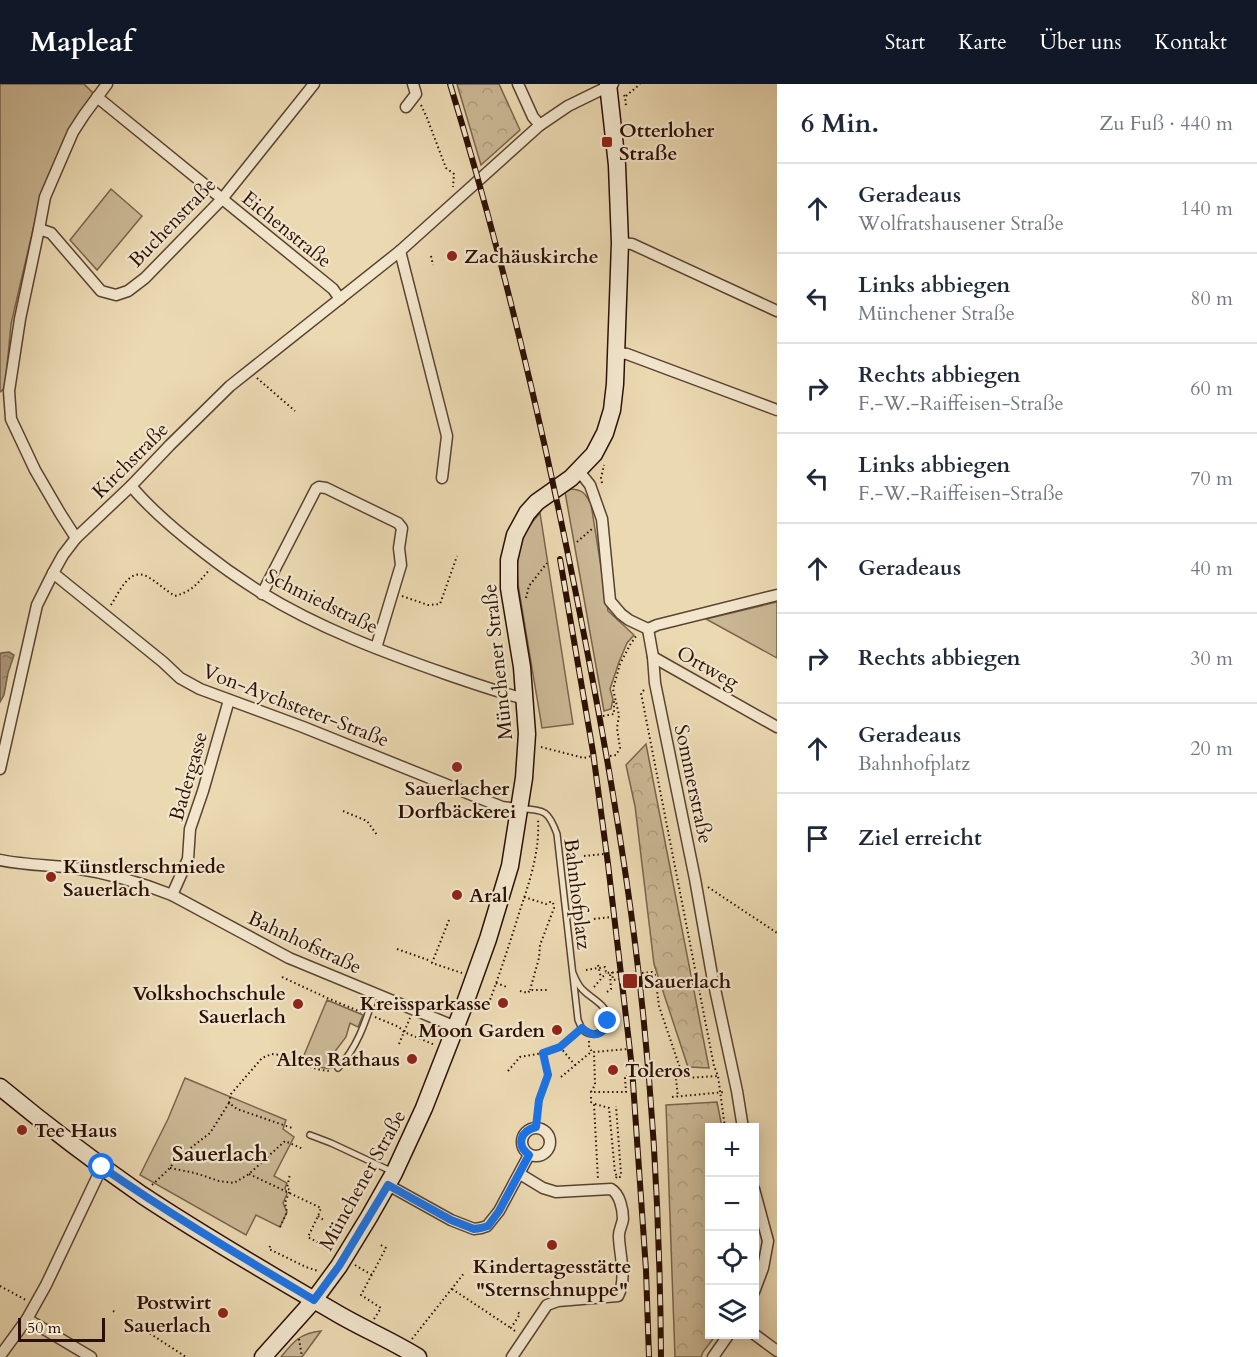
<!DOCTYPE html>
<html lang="de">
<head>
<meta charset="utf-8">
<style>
	body { margin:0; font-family:Cardo,serif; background:#f6f6f7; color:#1f2937 }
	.controls { position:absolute; right:18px; bottom:18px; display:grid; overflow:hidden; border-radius:0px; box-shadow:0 3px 15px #0003 }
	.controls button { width:54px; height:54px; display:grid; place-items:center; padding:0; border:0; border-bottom:2px solid #e0e1e3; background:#fff; color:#1f2937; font:30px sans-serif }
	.scale { position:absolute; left:18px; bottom:15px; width:87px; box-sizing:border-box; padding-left:6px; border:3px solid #2b0f04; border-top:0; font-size:16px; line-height:21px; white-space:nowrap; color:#2b0f04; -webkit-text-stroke:4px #f2e6cd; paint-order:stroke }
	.stop { position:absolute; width:18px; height:18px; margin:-14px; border:4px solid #1a73e8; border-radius:50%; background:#fff }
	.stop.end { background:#1a73e8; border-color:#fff; box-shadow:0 2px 6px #0008 }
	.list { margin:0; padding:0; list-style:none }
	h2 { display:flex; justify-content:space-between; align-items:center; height:78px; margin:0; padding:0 24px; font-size:26px }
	h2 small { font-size:20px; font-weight:400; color:#747a83 }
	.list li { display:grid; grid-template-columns:39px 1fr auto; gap:18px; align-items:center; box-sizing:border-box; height:90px; padding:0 24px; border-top:2px solid #e0e1e3 }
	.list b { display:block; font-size:22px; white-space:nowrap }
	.list p { margin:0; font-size:20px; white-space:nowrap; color:#747a83 }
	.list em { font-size:20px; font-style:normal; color:#747a83 }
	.icon { flex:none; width:33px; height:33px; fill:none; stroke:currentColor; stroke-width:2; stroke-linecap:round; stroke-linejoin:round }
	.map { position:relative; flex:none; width:777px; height:1273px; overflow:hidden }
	header { display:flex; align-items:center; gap:36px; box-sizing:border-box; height:84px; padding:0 30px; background:#111827; color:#fff }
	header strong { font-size:28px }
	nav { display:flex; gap:33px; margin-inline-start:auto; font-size:21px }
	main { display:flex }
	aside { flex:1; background:#fff }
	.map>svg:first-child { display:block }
</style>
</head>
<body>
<header>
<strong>Mapleaf</strong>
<nav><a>Start</a><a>Karte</a><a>Über uns</a><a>Kontakt</a></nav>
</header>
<main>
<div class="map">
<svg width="777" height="1273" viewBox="0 0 777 1273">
	<defs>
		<pattern id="forest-crowns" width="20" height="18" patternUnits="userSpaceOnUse" patternTransform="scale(1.5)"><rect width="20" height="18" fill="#cab794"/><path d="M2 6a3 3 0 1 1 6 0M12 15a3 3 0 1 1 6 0" fill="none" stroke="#ae9c7e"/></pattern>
		<pattern id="water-ripples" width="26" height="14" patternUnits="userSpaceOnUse" patternTransform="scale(1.5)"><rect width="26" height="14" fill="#aa9477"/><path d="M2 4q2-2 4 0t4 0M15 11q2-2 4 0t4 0" fill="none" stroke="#8b775f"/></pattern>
	</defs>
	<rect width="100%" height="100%" fill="#ebd9b2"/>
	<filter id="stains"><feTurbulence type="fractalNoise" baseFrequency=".00333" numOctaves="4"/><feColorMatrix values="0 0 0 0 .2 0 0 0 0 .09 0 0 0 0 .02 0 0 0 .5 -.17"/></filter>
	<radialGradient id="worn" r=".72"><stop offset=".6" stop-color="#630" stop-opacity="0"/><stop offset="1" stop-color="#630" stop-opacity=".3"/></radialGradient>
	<g fill="#cab794" stroke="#7a634c" stroke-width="1.5">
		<path d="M0,0H84L94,10L41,111L11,240L5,304L0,308Z"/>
		<path d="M111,105L142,132L97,186L70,156Z"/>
		<path d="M571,405C583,406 585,409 591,420L608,527L634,551L627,559L619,578L610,605L613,615L611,625L604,627L565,408Z"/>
		<path d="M540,429L573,640L542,644L518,500C515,469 519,452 540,429Z"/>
		<path d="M777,518V574L706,535Z"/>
		<path d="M327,916L363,931L358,943L350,939L346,953L330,974L336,982C325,988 313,980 302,976Z"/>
		<path d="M185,994L286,1036L283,1045L294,1053L274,1092L287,1099L285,1104L287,1110L283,1119L287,1128L280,1143L256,1131L246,1151L140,1091L168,1035Z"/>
		<path d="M321,1247L302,1273H281C293,1258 300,1249 321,1247Z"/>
	</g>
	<g fill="url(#forest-crowns)" stroke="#7a634c" stroke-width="1.5">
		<path d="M457,0H499L520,46L481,81Z"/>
		<path d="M646,660L709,984L688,983L654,880L635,722L626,681Z"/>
		<path d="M717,1018L722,1043L710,1044V1250L716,1251L703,1268L701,1273H675L666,1021Z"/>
	</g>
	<path fill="url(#water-ripples)" stroke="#775f49" stroke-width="1.5" d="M9,568L14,571L8,589L4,611L0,618V571L1,569Z"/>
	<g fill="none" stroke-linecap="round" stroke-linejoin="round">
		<defs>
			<g id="service">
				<path d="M521,725C545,725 549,728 557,750L578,936C579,938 581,943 582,945C592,956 610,948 608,933C606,920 590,914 582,905C578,901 575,894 573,889"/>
				<path d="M338,984C358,963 366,936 375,909"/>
				<path d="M310,1051L331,1059L391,1087"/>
			</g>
			<g id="minor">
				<path d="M518,0L533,33L540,41"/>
				<path d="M97,13L333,205L340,215"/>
				<path d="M406,23L416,10L413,0"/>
				<path d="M39,145L51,149L101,207L116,211L128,207L145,194L222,115L314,0"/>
				<path d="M620,159L632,160L777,227"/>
				<path d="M400,167L447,352L442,394"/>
				<path d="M616,269L627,270L777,326"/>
				<path d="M579,387L590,401L602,435L610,517L621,530L629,536L648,545"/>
				<path d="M131,402C152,427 176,447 202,467C221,482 241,496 262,509C319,544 383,568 446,590C472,599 498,608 525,615"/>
				<path d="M76,454L60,429L35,386L11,335L9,307L20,235L39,145L45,113L73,48L84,31L107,0"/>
				<path d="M53,489L163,578L180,594L200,605L303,643L502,723L519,725"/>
				<path d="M262,510L316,405L319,403L326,404L398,439L402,444L399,464L401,481L376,564"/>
				<path d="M648,545L653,573L655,599L695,795L712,891L737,1007L743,1044"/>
				<path d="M648,545L657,541L777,511"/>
				<path d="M653,573L777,643"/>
				<path d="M0,685L37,521L53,489L63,471L76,454L131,402L170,361L230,302L400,167L540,41L568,22L613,0"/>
				<path d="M0,776C24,781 49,781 74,784C108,789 139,798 172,811L289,874L456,943"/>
				<path d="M172,811L188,775L190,745L203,707L229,616"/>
				<circle cx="536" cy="1058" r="14"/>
				<path d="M388,1101L451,1136L474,1145L481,1144L487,1142L499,1127L529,1071"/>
				<path d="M754,1105L768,1157L763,1184L754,1208"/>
				<path d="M27,1235L91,1273"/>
				<path d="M754,1250L777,1267"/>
				<path d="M0,1272L27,1235L46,1201L102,1083"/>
				<path d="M512,1273L547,1221L558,1217L618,1212C627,1195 620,1173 619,1154C618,1147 622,1142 623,1135C623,1126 620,1110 611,1105L556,1108L543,1104L520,1090"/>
				<path d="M713,1273L729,1250"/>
			</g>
			<g id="secondary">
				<path d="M0,1003C46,1041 93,1077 142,1111C204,1152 269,1190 333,1227C361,1244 391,1256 418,1273"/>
				<path d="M263,1273L314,1216L339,1182L369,1133L394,1089L424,1024L465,919L488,855L510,782L524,694L527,650L522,583L509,504V476L515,451L527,429L537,418L571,394L594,370L605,349L612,326L615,300L620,159L617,81L608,0"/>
			</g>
		</defs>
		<use href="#service" stroke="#5b4230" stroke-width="8"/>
		<use href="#minor" stroke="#5b4230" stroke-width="13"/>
		<use href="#secondary" stroke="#2b0f04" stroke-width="19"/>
		<g stroke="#2b0f04" stroke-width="2" stroke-dasharray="1.5 3" stroke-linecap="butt">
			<path d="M624,11L625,13L626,22"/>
			<path d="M626,12L640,0"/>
			<path d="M421,21L427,34L446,84L454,90L453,103"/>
			<path d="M431,172L433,181"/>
			<path d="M257,294L295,327"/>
			<path d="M602,399L601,394L604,381"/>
			<path d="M577,458L593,444"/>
			<path d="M402,512L428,521L440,520L457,472"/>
			<path d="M526,514L529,502L547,479"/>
			<path d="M111,521C119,509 129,482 148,493C157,498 165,506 175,512C193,507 198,499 210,485"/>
			<path d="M644,606L641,609L714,982L718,992L725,1044"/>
			<path d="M603,632L614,630V617"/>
			<path d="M541,663L584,674L591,672"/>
			<path d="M610,672L616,671L620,664L617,644L619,631L613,605L620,580L630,561L636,552"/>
			<path d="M343,727L367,737L377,751"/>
			<path d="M584,772L604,770"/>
			<path d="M708,803L777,849"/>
			<path d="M524,813L546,820L549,818H553L554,824L540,861L539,874L530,906"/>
			<path d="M594,835L612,833"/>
			<path d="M449,836L432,879L462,889"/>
			<path d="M397,865L431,877"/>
			<path d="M598,881L601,894"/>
			<path d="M586,886L605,883L606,889L619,888"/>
			<path d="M612,888L613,896L620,895"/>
			<path d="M642,889L652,888L655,891L659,922L683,993L685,994L718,992"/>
			<path d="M282,893L325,913L361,928"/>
			<path d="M496,899L507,903"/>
			<path d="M594,903L606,889"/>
			<path d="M520,907L528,909L530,906H547"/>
			<path d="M607,908L611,905L610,889"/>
			<path d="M478,923L487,926"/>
			<path d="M487,924C499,892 510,859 520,826C530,797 540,766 538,735"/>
			<path d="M375,933L399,943L404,948L435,961"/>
			<path d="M589,957V962L592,968"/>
			<path d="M399,960L410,934"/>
			<path d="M560,963L575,981"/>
			<path d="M675,986L678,1013"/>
			<path d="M508,987L520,973L543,969L560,963L576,949"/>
			<path d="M651,987L681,984"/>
			<path d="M627,991V994H625L626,1008H591L595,1001L594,968L628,965"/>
			<path d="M561,993L591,968"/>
			<path d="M591,1013V1018L594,1020L598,1096"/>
			<path d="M672,1013L725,1008"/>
			<path d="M229,1019L231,1010L262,974L272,970L281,971L295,979L321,986L331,987"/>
			<path d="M595,1020L609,1024L615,1089L617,1092"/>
			<path d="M536,1043L539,1016L548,991L544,970"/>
			<path d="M170,1084L195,1089L219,1097L234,1099L249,1090L285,1057L303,1065"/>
			<path d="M249,1090L321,1124L318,1132L308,1153L333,1167"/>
			<path d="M616,1094L617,1092L620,1093L621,1090L616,1022"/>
			<path d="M152,1101L170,1084L175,1076L210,1049L229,1019L237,1025L292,1044"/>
			<path d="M318,1132L325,1137"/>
			<path d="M280,1143L287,1128L285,1119L290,1106L287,1104L290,1090"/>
			<path d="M270,1162L269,1165L306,1183L318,1187"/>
			<path d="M355,1181L372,1191"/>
			<path d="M0,1202L26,1216"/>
			<path d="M452,1205L511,1244"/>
			<path d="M113,1227L117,1229"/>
			<path d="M374,1235L381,1224L361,1211L386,1164L379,1160"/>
			<path d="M146,1247L186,1273"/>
			<path d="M515,1247L511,1244L520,1230L516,1227"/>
			<path d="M299,1255L302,1273"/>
			<path d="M412,1255L465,1188"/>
		</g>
		<use href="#service" stroke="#f2e6cd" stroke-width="5"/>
		<use href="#minor" stroke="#f2e6cd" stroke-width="10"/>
		<use href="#secondary" stroke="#f2e6cd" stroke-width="16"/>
		<defs>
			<g id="rail">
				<path d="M450,0C501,166 541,335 575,505C598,620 619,735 634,851C652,991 660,1132 661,1273"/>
				<path d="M560,475L593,668L608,780L632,984L646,1186L649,1273"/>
			</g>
		</defs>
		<use href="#rail" stroke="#2b0f04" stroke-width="6"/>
		<use href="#rail" stroke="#f2e6cd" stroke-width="4" stroke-dasharray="11" stroke-linecap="butt"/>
	</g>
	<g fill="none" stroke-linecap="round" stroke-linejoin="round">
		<path stroke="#1a73e8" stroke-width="8" d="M102,1083C171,1131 242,1173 314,1216L339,1182L388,1101L451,1136L474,1145L481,1144L488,1142L499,1127L529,1071C516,1061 520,1047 536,1043L539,1016L548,991L543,969L560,963L582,944C594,954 603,952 608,937"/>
	</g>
	<g fill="#8f2418" stroke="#f2e6cd" stroke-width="2">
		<rect x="601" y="52" width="12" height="12" rx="3"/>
		<circle cx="452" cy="172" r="6"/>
		<circle cx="457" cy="683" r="6"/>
		<circle cx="51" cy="793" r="6"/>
		<circle cx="457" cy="811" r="6"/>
		<rect x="622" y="889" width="16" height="16" rx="3"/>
		<circle cx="503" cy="919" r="6"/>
		<circle cx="298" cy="920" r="6"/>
		<circle cx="557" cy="946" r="6"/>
		<circle cx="412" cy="975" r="6"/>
		<circle cx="613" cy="986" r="6"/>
		<circle cx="22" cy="1046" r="6"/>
		<circle cx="552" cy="1161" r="6"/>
		<circle cx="223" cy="1229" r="6"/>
	</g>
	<g text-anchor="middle" stroke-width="4.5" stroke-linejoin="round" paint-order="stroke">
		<g font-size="20" font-weight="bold" fill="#2b0f04" stroke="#f2e6cd" text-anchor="start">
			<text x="619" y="53">Otterloher<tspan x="619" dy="23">Straße</tspan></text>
			<text x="464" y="179">Zachäuskirche</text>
			<text x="457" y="711" text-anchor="middle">Sauerlacher<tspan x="457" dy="23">Dorfbäckerei</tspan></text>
			<text x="63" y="789">Künstlerschmiede<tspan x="63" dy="23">Sauerlach</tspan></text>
			<text x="469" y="818">Aral</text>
			<text x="644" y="904">Sauerlach</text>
			<text x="286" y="916" text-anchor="end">Volkshochschule<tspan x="286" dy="23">Sauerlach</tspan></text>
			<text x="491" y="926" text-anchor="end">Kreissparkasse</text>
			<text x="545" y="953" text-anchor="end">Moon Garden</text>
			<text x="400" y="982" text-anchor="end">Altes Rathaus</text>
			<text x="625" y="993">Toleros</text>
			<text x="34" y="1053">Tee Haus</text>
			<text x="552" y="1189" text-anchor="middle">Kindertagesstätte<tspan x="552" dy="23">"Sternschnuppe"</tspan></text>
			<text x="211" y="1225" text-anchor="end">Postwirt<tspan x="211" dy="23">Sauerlach</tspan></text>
		</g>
		<g font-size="20" fill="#2b0f04" stroke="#f2e6cd">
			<text transform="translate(172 138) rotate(-46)" y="7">Buchenstraße</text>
			<text transform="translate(287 145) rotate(39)" y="7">Eichenstraße</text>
			<text transform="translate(130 376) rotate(-45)" y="7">Kirchstraße</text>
			<text transform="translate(322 517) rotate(26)" y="7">Schmiedstraße</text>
			<text transform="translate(497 578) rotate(-96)" y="7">Münchener Straße</text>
			<text transform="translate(708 583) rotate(29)" y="7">Ortweg</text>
			<text transform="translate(296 621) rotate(21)" y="7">Von-Aychsteter-Straße</text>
			<text transform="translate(188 692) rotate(-74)" y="7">Badergasse</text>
			<text transform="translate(694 700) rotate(78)" y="7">Sommerstraße</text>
			<text transform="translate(578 810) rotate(83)" y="7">Bahnhofplatz</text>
			<text transform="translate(305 858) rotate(25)" y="7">Bahnhofstraße</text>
			<text transform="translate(362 1096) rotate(-61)" y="7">Münchener Straße</text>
		</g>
		<g font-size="22" font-weight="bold" fill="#2b0f04" stroke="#f2e6cd">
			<text x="220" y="1077">Sauerlach</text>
		</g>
	</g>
	<rect width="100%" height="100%" filter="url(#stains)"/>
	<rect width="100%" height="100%" fill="url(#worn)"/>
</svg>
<div class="controls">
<button>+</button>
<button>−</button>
<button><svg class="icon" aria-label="locate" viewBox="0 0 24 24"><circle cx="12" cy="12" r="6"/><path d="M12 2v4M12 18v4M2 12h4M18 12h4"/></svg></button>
<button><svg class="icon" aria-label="layers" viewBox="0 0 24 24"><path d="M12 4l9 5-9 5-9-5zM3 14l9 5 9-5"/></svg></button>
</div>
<div class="scale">50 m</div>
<div class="stop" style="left:102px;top:1083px"></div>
<div class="stop end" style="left:608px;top:937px"></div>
</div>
<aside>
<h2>6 Min.<small>Zu Fuß · 440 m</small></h2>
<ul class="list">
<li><svg class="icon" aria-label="ahead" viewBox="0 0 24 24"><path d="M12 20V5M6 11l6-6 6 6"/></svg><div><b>Geradeaus</b><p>Wolfratshausener Straße</p></div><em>140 m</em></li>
<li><svg class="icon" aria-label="left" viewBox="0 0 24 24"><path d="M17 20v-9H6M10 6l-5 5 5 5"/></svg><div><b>Links abbiegen</b><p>Münchener Straße</p></div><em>80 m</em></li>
<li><svg class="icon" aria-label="right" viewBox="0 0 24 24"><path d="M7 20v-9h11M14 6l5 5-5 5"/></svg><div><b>Rechts abbiegen</b><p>F.-W.-Raiffeisen-Straße</p></div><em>60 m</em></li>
<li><svg class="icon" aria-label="left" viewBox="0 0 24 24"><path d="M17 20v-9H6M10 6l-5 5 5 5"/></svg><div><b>Links abbiegen</b><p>F.-W.-Raiffeisen-Straße</p></div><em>70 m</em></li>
<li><svg class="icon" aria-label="ahead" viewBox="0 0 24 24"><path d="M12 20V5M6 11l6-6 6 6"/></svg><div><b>Geradeaus</b></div><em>40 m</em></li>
<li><svg class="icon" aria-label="right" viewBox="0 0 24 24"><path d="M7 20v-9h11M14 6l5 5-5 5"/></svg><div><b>Rechts abbiegen</b></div><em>30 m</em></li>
<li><svg class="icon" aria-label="ahead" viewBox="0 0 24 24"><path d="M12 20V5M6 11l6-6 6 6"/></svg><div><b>Geradeaus</b><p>Bahnhofplatz</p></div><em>20 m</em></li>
<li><svg class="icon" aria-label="arrive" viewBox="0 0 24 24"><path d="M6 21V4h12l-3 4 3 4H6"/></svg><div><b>Ziel erreicht</b></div></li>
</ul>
</aside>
</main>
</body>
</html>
